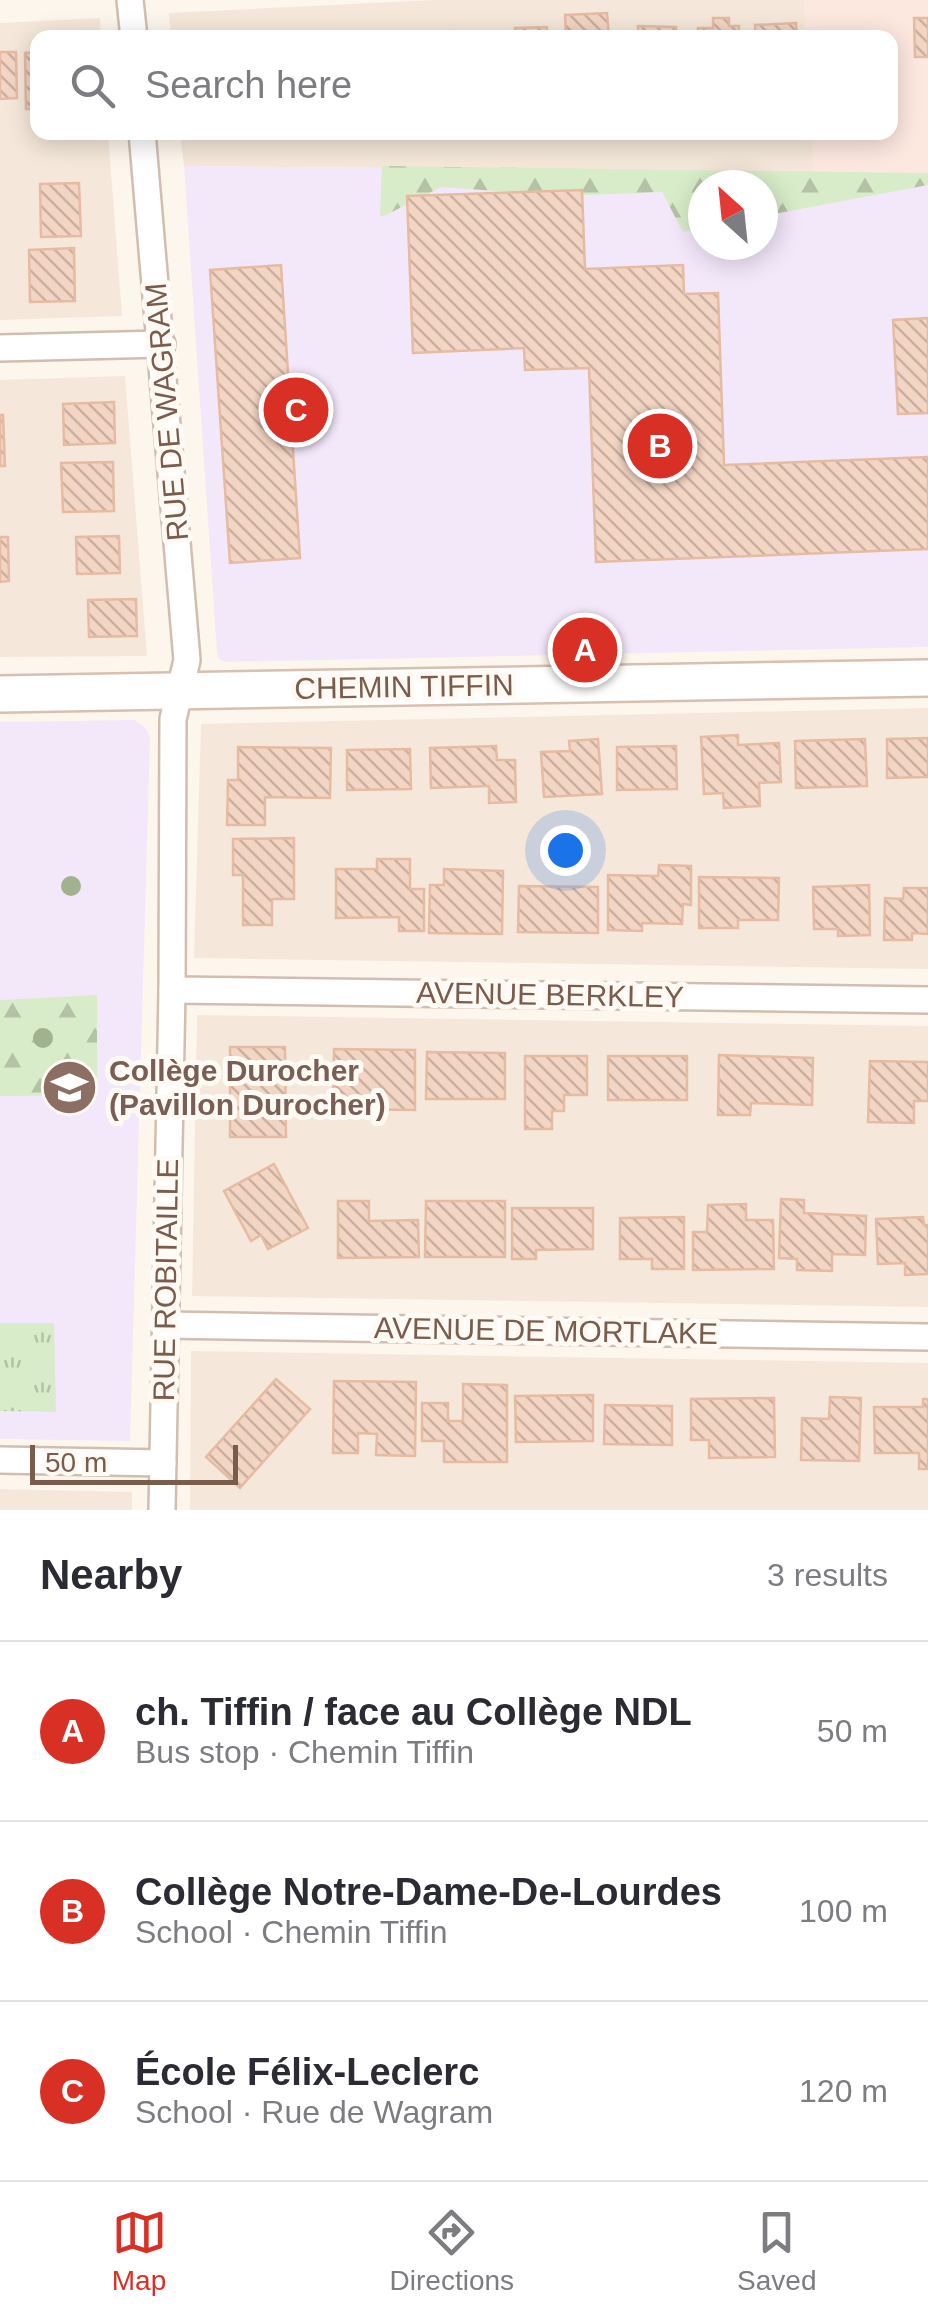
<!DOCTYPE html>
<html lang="en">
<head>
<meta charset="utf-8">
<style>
	body { margin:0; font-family:Helvetica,sans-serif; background:#f2f2f3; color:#2b2b33 }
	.compass { position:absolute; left:688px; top:170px; width:90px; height:90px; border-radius:50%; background:#fff; box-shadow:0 5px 25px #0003; rotate:333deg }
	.scale { position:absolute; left:30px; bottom:25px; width:208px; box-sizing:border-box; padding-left:10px; border:5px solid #7a5c4d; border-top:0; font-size:28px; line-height:35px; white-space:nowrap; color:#7a5c4d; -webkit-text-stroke:8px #fffaf3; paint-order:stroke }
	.you { position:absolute; left:565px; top:850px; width:35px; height:35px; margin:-25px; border:8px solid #fff; border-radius:50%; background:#1a73e8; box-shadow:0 0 0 15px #1a73e833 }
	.badge { display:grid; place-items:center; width:65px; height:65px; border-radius:50%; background:#d93025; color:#fff; font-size:32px; font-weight:700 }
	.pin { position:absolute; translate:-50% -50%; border:5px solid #fff; box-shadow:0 2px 10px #0006 }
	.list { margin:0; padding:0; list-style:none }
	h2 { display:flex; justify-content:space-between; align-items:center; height:130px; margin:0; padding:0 40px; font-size:42px }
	h2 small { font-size:32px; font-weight:400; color:#7c7c81 }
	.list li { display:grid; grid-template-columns:65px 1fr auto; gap:30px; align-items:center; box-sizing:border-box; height:180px; padding:0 40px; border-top:2px solid #e1e1e2 }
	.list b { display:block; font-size:38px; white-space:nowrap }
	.list p { margin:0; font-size:32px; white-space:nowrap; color:#7c7c81 }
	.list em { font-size:32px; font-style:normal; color:#7c7c81 }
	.icon { flex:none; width:55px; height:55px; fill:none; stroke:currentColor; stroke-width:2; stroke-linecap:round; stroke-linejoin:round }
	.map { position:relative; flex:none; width:928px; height:1510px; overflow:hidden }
	.search { position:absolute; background:#fff; box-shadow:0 5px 25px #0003; left:30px; right:30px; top:30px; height:110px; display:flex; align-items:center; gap:25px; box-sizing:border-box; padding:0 35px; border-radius:20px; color:#7c7c81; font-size:38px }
	.sheet { height:670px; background:#fff }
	nav { display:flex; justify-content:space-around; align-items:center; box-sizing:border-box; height:140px; border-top:2px solid #e1e1e2; background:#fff; font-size:28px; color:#7c7c81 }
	nav a { display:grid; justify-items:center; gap:5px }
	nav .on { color:#d93025 }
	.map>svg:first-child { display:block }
</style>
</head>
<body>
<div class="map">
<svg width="928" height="1510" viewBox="0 0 928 1510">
	<defs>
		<pattern id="grass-tufts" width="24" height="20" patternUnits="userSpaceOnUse" patternTransform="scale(2.5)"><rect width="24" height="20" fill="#d8ecc9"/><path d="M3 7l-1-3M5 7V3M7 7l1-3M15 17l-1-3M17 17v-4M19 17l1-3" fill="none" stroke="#b4c2a5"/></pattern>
		<pattern id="forest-firs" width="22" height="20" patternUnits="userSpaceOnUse" patternTransform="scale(2.5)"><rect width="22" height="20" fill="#d8ecc9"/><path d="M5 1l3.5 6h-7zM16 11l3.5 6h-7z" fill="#b4c2a5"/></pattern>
		<pattern id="building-back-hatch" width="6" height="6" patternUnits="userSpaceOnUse" patternTransform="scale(2.5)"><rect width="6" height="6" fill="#f3d5c3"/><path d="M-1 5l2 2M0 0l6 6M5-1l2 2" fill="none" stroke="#cab0a1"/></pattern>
	</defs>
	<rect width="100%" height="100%" fill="#fdf6ec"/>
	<g fill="#f5e8da">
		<path d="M434,0H804L806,37L171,38L169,13Z"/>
		<path d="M100,18L101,37L38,38V132L108,133L122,316L0,320V23Z"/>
		<path d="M180,133H812L814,172L184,166Z"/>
		<path d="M125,376L147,656L0,657V380Z"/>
		<path d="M928,708V969L194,958L201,724Z"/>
		<path d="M197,1015L928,1026V1307L192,1296Z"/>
		<path d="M191,1351L928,1363V1510H190Z"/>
		<path d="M0,1489L132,1492V1510H0Z"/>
	</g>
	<path fill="#fde8e0" d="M804,0H928V173L814,172L812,133L890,132V38L806,37Z"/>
	<g fill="#f3e8fa" fill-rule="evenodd">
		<path d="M184,166L928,173V647L226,662L219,659L217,653ZM703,185H763V245H703Z"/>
		<path d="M134,720L144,726L150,737L130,1441L0,1439V722Z"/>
	</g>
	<path fill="url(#grass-tufts)" d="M0,1323H54L56,1412L0,1411Z"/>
	<g fill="url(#forest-firs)">
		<path d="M382,166L928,173V185L763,216V185H703V228L683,232L662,192L564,196L441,187L384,216H380Z"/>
		<path d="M97,995V1095L0,1096V1000Z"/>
	</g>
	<g fill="url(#building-back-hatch)" stroke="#e6bba3" stroke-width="2.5">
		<path d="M607,13L609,38H566L565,15Z"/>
		<path d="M713,18H729V26H739V38H698V28H713Z"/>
		<path d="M914,18H928V57H915Z"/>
		<path d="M796,23L797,38H756L755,25Z"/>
		<path d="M638,26L676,27V38H638Z"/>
		<path d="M547,27V38H516L515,28Z"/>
		<path d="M454,31V38H423L422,32Z"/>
		<path d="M503,33V38H469V34Z"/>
		<path d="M0,52H16L17,98L0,99Z"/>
		<path d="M38,52V109H26L25,53Z"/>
		<path d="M79,183L81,236L41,237L40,184Z"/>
		<path d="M582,190L585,269L683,265L684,294L718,293L724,465L928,457V549L596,562L589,368L525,370L524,348L413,353L407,196Z"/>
		<path d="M74,248L75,301L30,302L29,250Z"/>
		<path d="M281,265L300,558L230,563L210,270Z"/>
		<path d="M928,318V413L898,414L893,320Z"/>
		<path d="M114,402L115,443L64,445L63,404Z"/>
		<path d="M0,415H3L5,466H0Z"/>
		<path d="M113,462L114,511L63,512L61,463Z"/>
		<path d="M119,536L120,573L77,574L76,537Z"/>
		<path d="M0,537H8L9,581L0,582Z"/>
		<path d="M136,599L137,636L89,637L88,600Z"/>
		<path d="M738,735V745L779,743L781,782L759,783L760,806L724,808L723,793L704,794L701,737Z"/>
		<path d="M928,738V777L887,778V739Z"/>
		<path d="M598,739L602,794L544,797L541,752L570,751L569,741Z"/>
		<path d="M865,739L867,786L796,788L795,741Z"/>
		<path d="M496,746L497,760H515L516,802L489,803V786L431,788L430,748Z"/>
		<path d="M676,746L677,789L617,790V747Z"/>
		<path d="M238,747L331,748L330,798L265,797V825H227L228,780H238Z"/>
		<path d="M410,749L411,789L347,790V750Z"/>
		<path d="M294,838V899H272V925H243V875H233V839Z"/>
		<path d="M377,859H410V889H424V931H399V917L336,918V869H377Z"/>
		<path d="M659,865L691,866V905L683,904L682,924L642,923V931L608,930V875L658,876Z"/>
		<path d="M444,869L503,871L502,934L429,933L430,885H444Z"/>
		<path d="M699,877L779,878L778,920H738V928H699Z"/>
		<path d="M869,885L870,935L838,936V929H814L813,887Z"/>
		<path d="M519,886L598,887V933L518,932Z"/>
		<path d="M904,888H928V934L912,933V940H884L885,898L903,899Z"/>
		<path d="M230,1047H285L286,1137H230Z"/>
		<path d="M334,1049L415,1050V1110L333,1109Z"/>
		<path d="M427,1052L505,1053V1099H426Z"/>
		<path d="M719,1055L813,1058L812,1105L751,1103L750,1115H718Z"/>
		<path d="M525,1056H587V1095H564V1111H552V1129H525Z"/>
		<rect x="608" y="1056" width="79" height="44"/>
		<path d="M870,1061L928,1062V1101H914V1123L868,1122Z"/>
		<path d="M274,1164L308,1228L268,1249L261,1235L251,1241L224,1191Z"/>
		<path d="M781,1199L804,1200V1213L866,1216L865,1255L832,1254V1271L797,1270V1259L779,1258Z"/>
		<path d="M338,1201H369V1221L418,1220L419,1257L338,1258Z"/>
		<path d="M426,1201H505V1257H425Z"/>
		<path d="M746,1204V1220H773L774,1269L693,1270V1232H707L708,1205Z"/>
		<path d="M512,1208H593V1249L536,1250V1259H512Z"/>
		<path d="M684,1217V1269H652V1259H620V1218Z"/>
		<path d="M923,1217L924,1225H928V1274L905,1275V1263L878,1264L876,1219Z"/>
		<path d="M276,1379L310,1409L240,1488L206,1457Z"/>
		<path d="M334,1381L416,1382L415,1456L376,1455L377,1434L358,1433V1453H333Z"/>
		<path d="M463,1384L507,1385V1462H444V1441H422V1403H448V1421H463Z"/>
		<path d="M593,1395V1441L516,1442L515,1396Z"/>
		<path d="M830,1397L861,1398L859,1461L801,1460L802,1418L829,1419Z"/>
		<path d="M774,1398L775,1457L709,1458V1440H691V1399Z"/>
		<path d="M923,1399H928V1469H919V1453H875L874,1407H923Z"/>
		<path d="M605,1405L672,1406V1445L604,1444Z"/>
	</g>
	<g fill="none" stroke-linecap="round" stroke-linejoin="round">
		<defs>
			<g id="street">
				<path d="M130,0L134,38"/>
				<path d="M142,132L187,660L173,719L172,990L162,1510"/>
				<path d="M0,348L162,344"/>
				<path d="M172,990L928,1000"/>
				<path d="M165,1325L928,1337"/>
				<path d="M0,1460L163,1463"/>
			</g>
			<path id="secondary" d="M0,694L928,678"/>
		</defs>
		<use href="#street" stroke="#d1beb0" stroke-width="30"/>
		<use href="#secondary" stroke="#d6c0b0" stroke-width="40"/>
		<use href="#street" stroke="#fff" stroke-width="25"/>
		<use href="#secondary" stroke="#fff" stroke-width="35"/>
	</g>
	<g fill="#a0b28e">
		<circle cx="71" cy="886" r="10"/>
		<circle cx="43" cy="1038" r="10"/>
	</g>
	<defs>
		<symbol id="school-disc" viewBox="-11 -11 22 22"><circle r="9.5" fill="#8d6e63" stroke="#fffaf3"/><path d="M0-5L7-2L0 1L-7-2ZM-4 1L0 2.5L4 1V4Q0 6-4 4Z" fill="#fff"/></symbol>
	</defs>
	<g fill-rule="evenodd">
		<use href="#school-disc" x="38" y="1056" width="63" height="63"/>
	</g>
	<g text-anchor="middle" stroke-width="10" stroke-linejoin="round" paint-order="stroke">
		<g font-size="30" fill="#7a5c4d" stroke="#fffaf3">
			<text transform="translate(167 412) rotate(-95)" y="10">RUE DE WAGRAM</text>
			<text transform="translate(404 687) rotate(-1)" y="10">CHEMIN TIFFIN</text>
			<text transform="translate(550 995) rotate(1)" y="10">AVENUE BERKLEY</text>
			<text transform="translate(166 1280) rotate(-89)" y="10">RUE ROBITAILLE</text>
			<text transform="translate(546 1331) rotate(1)" y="10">AVENUE DE MORTLAKE</text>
		</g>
		<g font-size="30" font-weight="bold" fill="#785e54" stroke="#fffaf3" text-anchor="start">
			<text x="109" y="1081">Collège Durocher<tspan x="109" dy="34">(Pavillon Durocher)</tspan></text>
		</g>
	</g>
</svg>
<svg class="compass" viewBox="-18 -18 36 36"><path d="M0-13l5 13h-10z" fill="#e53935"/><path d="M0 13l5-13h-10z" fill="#7c7c81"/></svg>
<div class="scale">50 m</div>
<div class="you"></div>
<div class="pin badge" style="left:585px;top:650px">A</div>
<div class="pin badge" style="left:660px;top:446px">B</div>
<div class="pin badge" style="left:296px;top:410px">C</div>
<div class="search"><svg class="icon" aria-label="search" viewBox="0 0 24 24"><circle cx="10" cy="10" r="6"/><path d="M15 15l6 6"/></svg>Search here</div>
</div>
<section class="sheet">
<h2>Nearby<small>3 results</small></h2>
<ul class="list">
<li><span class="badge">A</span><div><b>ch. Tiffin / face au Collège NDL</b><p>Bus stop · Chemin Tiffin</p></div><em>50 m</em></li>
<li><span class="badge">B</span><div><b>Collège Notre-Dame-De-Lourdes</b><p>School · Chemin Tiffin</p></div><em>100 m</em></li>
<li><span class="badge">C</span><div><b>École Félix-Leclerc</b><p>School · Rue de Wagram</p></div><em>120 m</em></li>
</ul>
</section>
<nav>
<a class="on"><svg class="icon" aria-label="map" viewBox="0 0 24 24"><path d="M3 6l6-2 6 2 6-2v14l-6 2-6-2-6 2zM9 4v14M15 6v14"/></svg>Map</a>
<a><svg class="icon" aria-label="directions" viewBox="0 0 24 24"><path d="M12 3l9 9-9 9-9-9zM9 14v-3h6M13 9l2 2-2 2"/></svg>Directions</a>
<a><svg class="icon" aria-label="saved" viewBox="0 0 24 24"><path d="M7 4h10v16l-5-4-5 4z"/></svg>Saved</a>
</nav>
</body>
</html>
